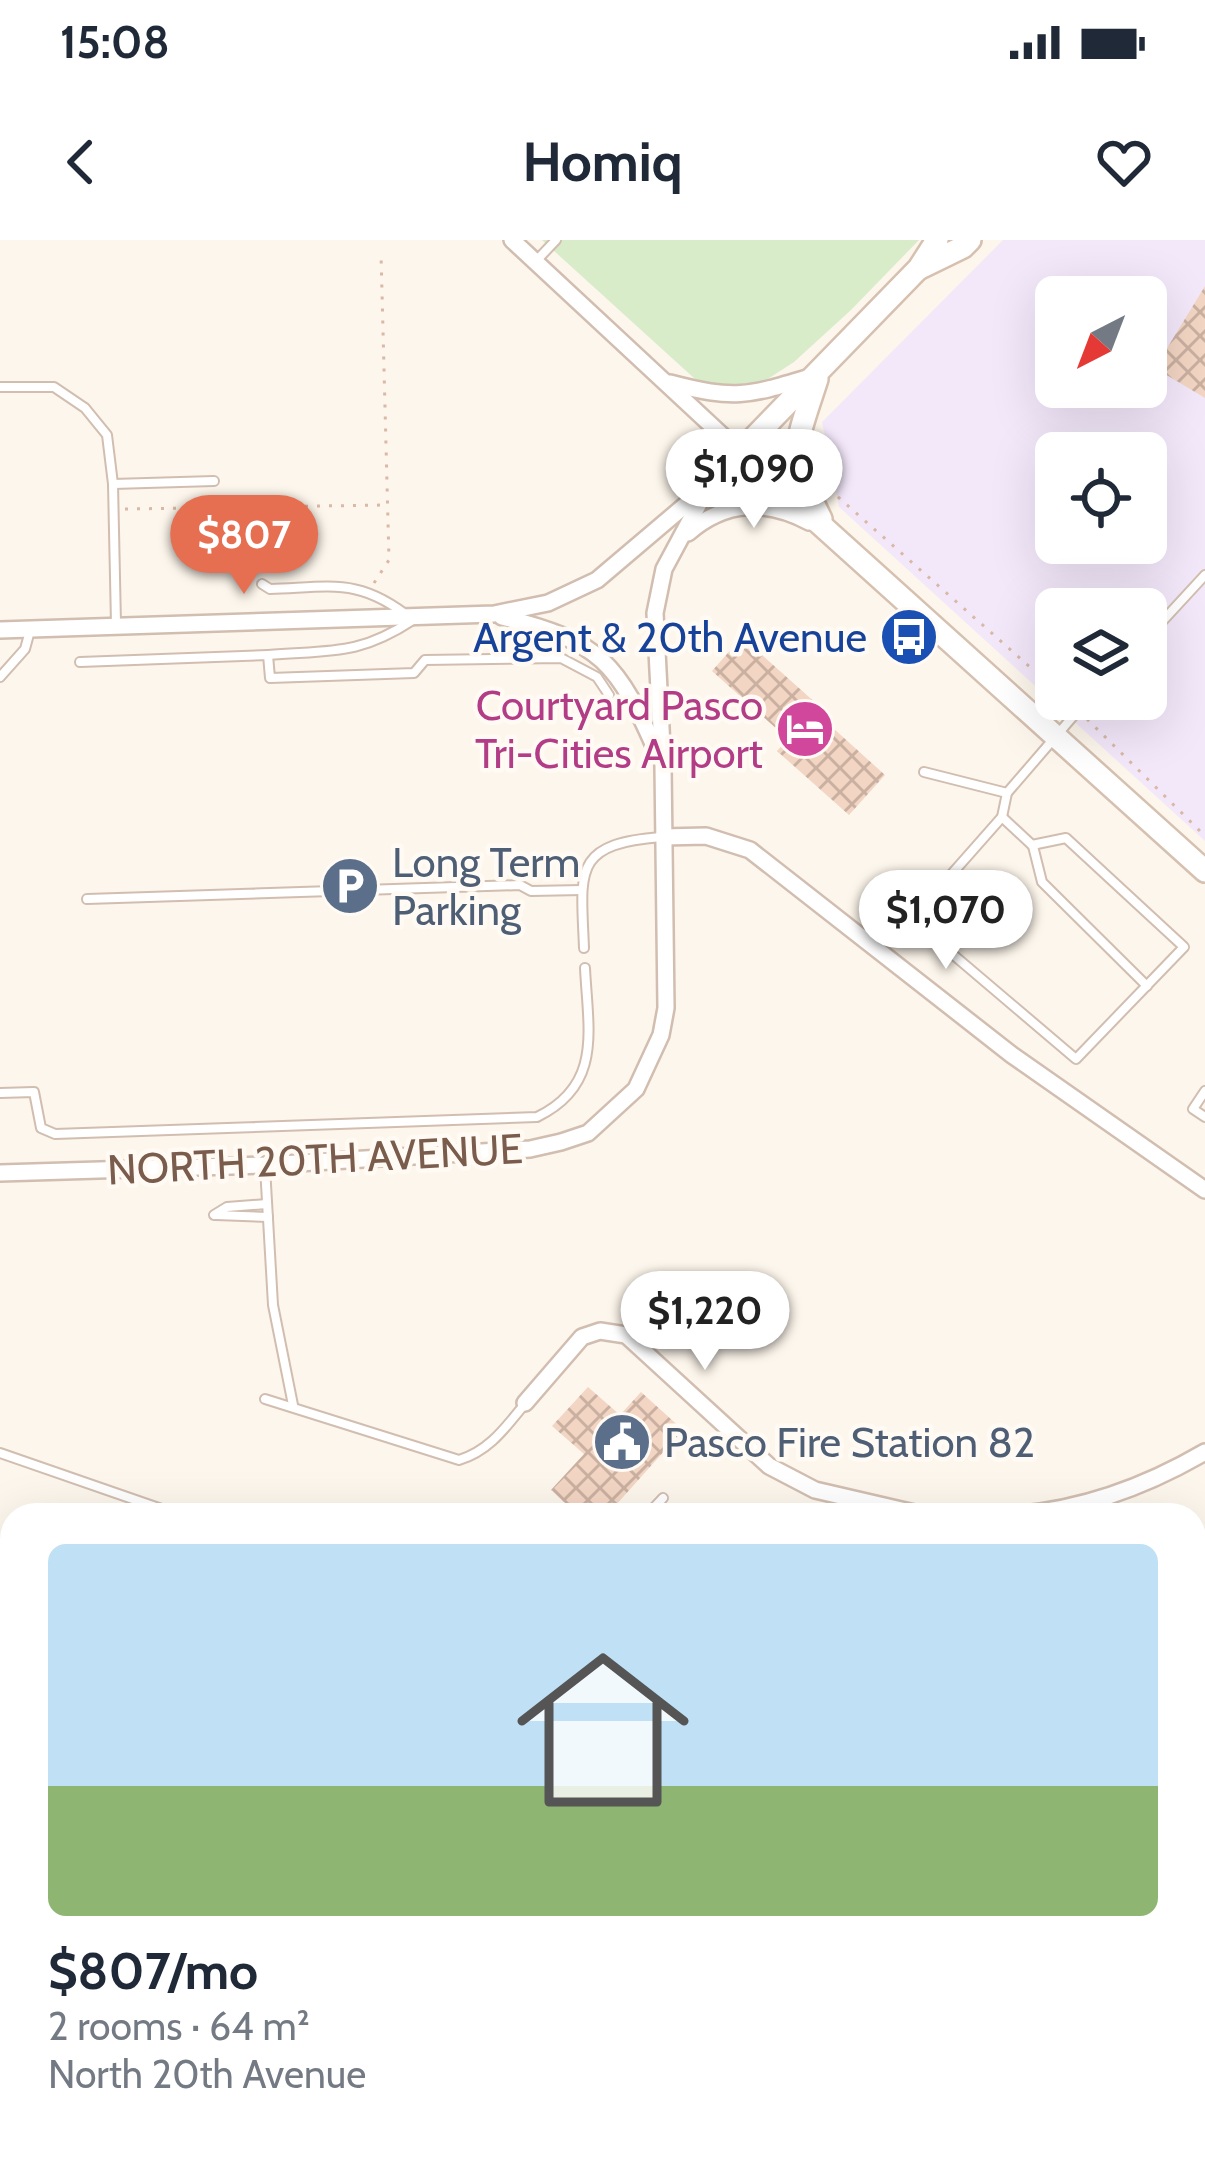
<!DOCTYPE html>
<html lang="en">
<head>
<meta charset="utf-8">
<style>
	:root { --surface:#fff; --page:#f2f2f3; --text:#1f2937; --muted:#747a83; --accent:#e76f51 }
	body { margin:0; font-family:Cabin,sans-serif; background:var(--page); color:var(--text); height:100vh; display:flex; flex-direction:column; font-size:45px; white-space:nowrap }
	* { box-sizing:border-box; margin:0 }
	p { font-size:39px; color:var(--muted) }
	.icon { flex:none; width:66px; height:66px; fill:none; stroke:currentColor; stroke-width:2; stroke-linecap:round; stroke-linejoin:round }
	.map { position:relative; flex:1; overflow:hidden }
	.side { position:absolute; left:0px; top:1263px; width:1206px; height:663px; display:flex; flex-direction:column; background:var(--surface); border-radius:36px 36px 0 0; box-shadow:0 12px 48px #0002 }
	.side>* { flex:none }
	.needle { width:78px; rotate:222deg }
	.controls { position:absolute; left:1035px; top:36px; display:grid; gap:24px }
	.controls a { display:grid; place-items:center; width:132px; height:132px; border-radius:18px; background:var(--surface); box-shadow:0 12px 48px #0002; font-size:60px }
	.price { position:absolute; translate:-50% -102px; padding:0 27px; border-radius:42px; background:#fff; color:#222; font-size:39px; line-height:78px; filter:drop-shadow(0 3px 6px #0008) }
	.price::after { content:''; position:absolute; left:50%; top:72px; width:36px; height:27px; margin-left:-18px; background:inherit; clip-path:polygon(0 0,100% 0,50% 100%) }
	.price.active { background:var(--accent); color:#fff }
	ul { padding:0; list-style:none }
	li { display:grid; align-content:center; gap:24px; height:636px; padding:0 48px }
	li span { display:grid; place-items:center; height:372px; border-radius:18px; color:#555 }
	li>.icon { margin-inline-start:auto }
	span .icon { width:216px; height:216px; fill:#fffc; stroke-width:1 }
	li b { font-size:51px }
	.status { display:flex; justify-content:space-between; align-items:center; height:84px; padding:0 60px; background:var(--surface); direction:ltr }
	.status svg { height:33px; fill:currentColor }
	header { display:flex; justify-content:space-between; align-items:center; height:156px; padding:0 48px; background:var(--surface); font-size:54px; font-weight:700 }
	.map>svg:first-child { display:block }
	.education { fill:#f3e8fa; fill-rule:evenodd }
	.grass { fill:#d8ecc9 }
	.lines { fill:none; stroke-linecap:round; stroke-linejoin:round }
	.taxiway { stroke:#dbcfda; stroke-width:45 }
	.runway { stroke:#dbcfda; stroke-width:111 }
	.building { fill:url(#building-cross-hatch) }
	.lane-casing { stroke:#d1beb0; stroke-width:12 }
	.street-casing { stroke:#d1beb0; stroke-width:20 }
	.secondary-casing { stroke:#d6c0b0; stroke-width:26 }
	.path { stroke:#d9b8a5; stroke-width:3; stroke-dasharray:3 9; stroke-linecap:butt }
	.lane { stroke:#fff; stroke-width:8 }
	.street { stroke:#fff; stroke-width:15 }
	.secondary { stroke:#fff; stroke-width:21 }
	.labels { text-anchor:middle; stroke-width:9; stroke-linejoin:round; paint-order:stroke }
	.transit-label { font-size:42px; fill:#164399; stroke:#fffaf3; text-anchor:end }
	.hotel-label { font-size:42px; fill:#b23c85; stroke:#fffaf3; text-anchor:end }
	.service-label { font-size:42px; fill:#4e5e75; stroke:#fffaf3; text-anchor:start }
	.street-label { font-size:42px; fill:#7a5c4d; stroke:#fffaf3 }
</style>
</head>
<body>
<div class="status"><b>15:08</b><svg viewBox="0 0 49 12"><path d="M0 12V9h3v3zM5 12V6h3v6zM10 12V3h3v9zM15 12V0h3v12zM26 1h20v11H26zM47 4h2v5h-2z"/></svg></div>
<header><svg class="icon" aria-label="back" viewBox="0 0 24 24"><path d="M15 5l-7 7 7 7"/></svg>Homiq<svg class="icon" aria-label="heart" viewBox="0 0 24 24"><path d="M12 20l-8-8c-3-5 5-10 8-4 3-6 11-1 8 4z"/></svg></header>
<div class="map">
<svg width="1205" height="1925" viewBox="0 0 1205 1925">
	<defs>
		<pattern id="building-cross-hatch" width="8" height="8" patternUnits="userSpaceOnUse" patternTransform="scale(3)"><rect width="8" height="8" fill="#f3d5c3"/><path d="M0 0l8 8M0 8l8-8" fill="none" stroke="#cab0a1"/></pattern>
	</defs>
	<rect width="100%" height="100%" fill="#fdf6ec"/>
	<path class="education" d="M 1003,0 L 1205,0 L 1205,601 L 839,267 L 822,182 ZM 1056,57 L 1146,57 L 1146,147 L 1056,147 ZM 1056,213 L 1146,213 L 1146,303 L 1056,303 ZM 1056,369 L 1146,369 L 1146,459 L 1056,459 Z"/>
	<polygon class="grass" points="542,0 919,0 851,70 794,122 760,144 729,149 695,139"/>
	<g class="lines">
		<g class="taxiway">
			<polyline points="0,1566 12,1565"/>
			<polyline points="1194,1684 1205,1688"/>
			<polyline points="612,1914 613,1925"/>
		</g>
		<polyline class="runway" points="0,1866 12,1865"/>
	</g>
	<g class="building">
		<polygon points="1205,46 1205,158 1155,128"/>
		<polygon points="742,397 828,474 823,479 885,535 849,575 777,511 788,499 712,431"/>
		<polygon points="588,1147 620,1175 641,1152 683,1190 607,1275 578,1275 551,1250 584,1214 552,1186"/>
	</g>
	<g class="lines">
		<defs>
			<g id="lane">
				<polyline points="536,21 556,0"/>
				<polyline points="0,147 54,147 85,168 107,195 113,244 116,384"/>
				<polyline points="113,244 214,241"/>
				<path d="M 262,344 L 270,349 C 333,347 360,337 413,380 C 358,416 331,410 268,415"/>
				<polyline points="1146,399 1205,335"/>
				<polyline points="80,422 268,415 270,438 414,433 425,420 561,418 597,437 609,455"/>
				<polyline points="0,437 25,409 31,387"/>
				<polyline points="924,532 1007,553"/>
				<polyline points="1002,577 1007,553 1088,459"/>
				<polyline points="1033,606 1042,642 1147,746"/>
				<polyline points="87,659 520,645 531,651 582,650"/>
				<polyline points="897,667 1076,819 1184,707 1066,598 1032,605 1002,577 912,679"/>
				<polyline points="866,701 897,667 880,651"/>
				<path d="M 584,708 C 581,631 572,604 661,597"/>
				<polyline points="1205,851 1193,869 1205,877"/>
				<path d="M 0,853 L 34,852 L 41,888 L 55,894 L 537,877 C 603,845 588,790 585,728"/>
				<polyline points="265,927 273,1065 293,1165"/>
				<polyline points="214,975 227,967 267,964"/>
				<polyline points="216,975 268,977"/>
				<path d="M 265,1159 L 459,1220 C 489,1211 505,1188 524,1165"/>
				<polyline points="0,1213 179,1275"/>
				<polyline points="647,1275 663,1258"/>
			</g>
			<g id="street">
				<path d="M 670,143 C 735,160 747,156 810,137"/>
				<path d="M 688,293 C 725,261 765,259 809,282"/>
				<path d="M 502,377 C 601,401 618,423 658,515"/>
				<polyline points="0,390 494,374 548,363 597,340 709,245 740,212 512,0"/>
				<polyline points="663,597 706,596 750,610 1012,815 1205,950"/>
				<polyline points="0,933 264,925 530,909 561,902 588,893 636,849 661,795 666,768 663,526 655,373 664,329 709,245"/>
				<polyline points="525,1163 582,1097 600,1091 626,1095 769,1226 815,1250 923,1275"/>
				<path d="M 1013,1275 C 1083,1270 1145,1247 1205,1212"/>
			</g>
			<g id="secondary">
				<polyline points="937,0 919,28 740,212 1205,631"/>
				<polyline points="920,28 963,7 970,0"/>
				<path d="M 817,139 C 795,208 787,211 821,279"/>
			</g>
		</defs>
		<use href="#lane" class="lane-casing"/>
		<use href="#street" class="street-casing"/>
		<use href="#secondary" class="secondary-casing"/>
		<g class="path">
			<polyline points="829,249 1056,450"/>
			<polyline points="125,269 386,265"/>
			<polyline points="374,343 389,320 381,14"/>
			<polyline points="1087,479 1205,596"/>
		</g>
		<use href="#lane" class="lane"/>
		<use href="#street" class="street"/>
		<use href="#secondary" class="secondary"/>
	</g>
	<defs>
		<symbol id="bus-disc" viewBox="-11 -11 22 22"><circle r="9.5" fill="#1a4fb4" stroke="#fffaf3"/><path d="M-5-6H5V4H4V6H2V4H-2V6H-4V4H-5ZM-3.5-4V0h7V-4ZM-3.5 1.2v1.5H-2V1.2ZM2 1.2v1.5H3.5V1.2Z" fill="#fff"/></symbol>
		<symbol id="hotel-disc" viewBox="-11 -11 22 22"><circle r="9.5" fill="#d1479c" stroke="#fffaf3"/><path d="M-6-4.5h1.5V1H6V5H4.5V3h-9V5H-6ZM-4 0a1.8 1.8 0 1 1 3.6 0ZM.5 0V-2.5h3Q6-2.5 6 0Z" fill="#fff"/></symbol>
		<symbol id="parking-disc" viewBox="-11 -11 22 22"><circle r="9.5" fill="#5c6f8a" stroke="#fffaf3"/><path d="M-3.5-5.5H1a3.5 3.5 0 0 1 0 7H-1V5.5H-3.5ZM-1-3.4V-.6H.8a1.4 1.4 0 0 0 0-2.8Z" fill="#fff"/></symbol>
		<symbol id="civic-disc" viewBox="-11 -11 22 22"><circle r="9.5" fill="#5c6f8a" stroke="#fffaf3"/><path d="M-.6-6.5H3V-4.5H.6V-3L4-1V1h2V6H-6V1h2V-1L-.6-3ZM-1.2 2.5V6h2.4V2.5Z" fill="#fff"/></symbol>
	</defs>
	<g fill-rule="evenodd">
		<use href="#bus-disc" x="876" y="364" width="66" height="66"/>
		<use href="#hotel-disc" x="772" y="456" width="66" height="66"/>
		<use href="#parking-disc" x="317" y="613" width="66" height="66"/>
		<use href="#civic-disc" x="589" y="1169" width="66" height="66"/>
	</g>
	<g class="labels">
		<g class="transit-label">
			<text x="867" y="412">Argent &amp; 20th Avenue</text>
		</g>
		<g class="hotel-label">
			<text x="763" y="480">Courtyard Pasco<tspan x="763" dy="48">Tri-Cities Airport</tspan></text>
		</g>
		<g class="service-label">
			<text x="392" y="637">Long Term<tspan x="392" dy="48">Parking</tspan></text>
			<text x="664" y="1217">Pasco Fire Station 82</text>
		</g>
		<g class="street-label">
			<text transform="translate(315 919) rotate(-3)" y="15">NORTH 20TH AVENUE</text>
		</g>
	</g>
</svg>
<div class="controls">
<a><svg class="needle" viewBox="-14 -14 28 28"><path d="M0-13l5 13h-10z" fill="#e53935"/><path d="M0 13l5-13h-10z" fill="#747a83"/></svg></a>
<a><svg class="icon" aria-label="locate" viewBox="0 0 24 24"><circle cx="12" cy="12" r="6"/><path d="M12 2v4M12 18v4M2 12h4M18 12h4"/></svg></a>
<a><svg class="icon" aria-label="layers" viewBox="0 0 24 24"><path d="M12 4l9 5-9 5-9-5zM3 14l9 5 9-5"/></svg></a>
</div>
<b class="price" style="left:754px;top:291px">$1,090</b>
<b class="price active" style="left:244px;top:357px">$807</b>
<b class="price" style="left:946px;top:732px">$1,070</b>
<b class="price" style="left:705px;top:1133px">$1,220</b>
<section class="side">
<ul>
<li><span style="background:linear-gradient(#bfe0f5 65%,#8fb573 0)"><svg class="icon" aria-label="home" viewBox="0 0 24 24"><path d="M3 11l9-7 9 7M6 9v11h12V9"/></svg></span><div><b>$807/mo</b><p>2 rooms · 64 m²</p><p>North 20th Avenue</p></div></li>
</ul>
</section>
</div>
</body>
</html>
